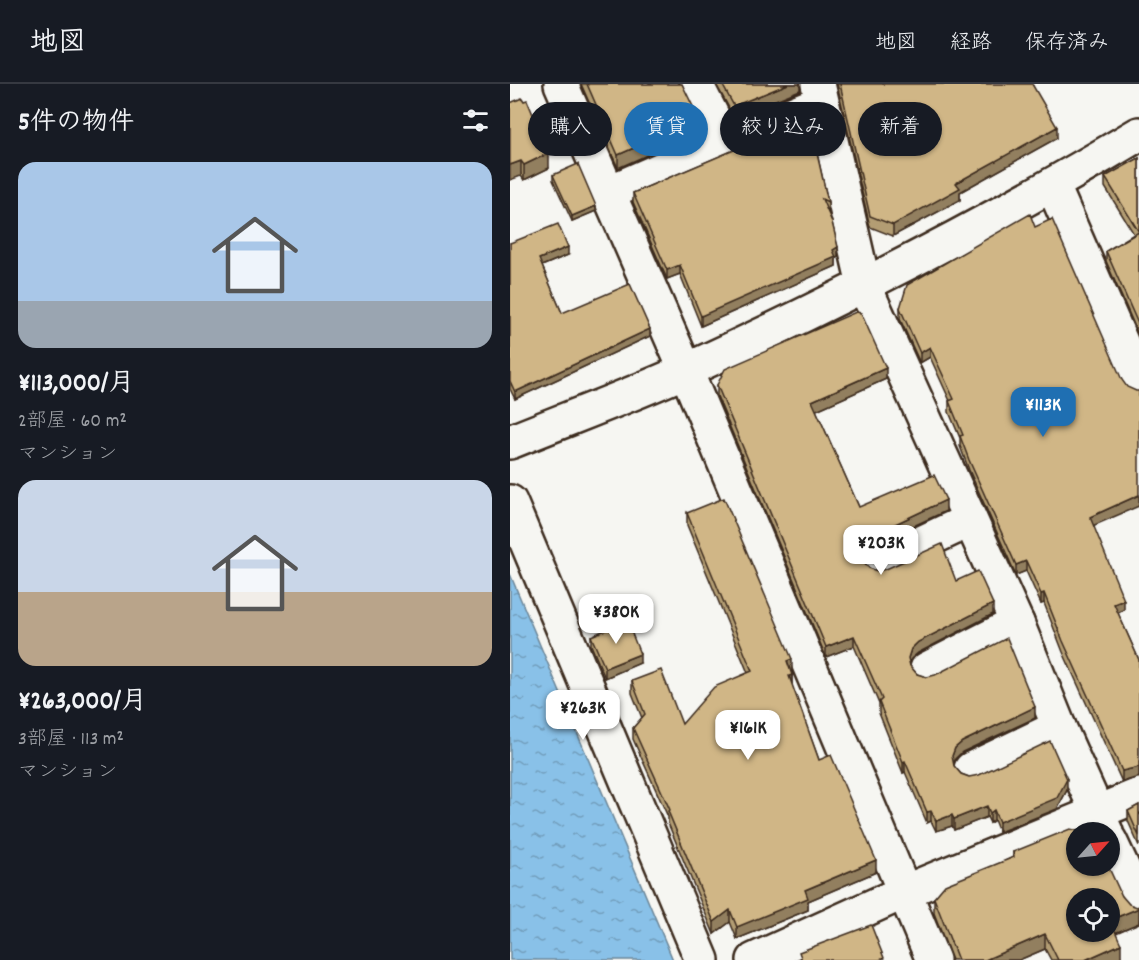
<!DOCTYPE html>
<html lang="ja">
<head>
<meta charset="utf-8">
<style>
	:root { --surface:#171b24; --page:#20242c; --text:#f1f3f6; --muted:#9ea1a6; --line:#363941; --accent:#1f6fb2 }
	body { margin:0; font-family:Dekko,"Klee One",sans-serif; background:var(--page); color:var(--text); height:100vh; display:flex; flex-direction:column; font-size:22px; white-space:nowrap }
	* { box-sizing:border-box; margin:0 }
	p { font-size:20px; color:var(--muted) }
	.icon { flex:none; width:33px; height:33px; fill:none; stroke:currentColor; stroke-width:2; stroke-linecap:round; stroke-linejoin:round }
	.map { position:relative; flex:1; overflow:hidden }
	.details { display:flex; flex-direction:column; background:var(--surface); width:510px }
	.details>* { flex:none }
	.guide { position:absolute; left:18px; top:18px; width:520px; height:54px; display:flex; gap:12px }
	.needle { width:39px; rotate:63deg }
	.tools { position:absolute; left:556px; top:738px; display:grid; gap:12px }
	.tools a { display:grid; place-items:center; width:54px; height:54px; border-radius:50%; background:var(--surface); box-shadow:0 2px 4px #0004; font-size:30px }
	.price { position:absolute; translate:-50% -51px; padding:0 14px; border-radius:12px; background:#fff; color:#222; font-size:20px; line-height:39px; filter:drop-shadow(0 2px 3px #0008) }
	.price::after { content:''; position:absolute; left:50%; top:36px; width:18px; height:14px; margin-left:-9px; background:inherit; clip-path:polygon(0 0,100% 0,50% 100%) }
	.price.active { background:var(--accent); color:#fff }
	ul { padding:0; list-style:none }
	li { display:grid; align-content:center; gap:12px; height:318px; padding:0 18px }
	li span { display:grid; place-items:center; height:186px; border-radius:18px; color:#555 }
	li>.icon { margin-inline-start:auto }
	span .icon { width:108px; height:108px; fill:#fffc; stroke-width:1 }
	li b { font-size:26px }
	h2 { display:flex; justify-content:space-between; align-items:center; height:72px; padding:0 18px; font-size:26px }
	.chip { padding:0 21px; border-radius:27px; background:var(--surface); box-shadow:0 2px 4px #0004; font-size:21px; line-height:54px }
	.chip.active { background:var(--accent); color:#fff }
	header { display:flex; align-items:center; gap:36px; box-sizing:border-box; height:84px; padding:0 30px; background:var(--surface); border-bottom:2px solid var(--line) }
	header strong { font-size:28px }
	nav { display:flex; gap:33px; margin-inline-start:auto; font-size:21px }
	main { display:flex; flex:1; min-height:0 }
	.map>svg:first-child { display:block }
	.water { fill:url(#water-ripples); stroke:#6a8597; stroke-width:1.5 }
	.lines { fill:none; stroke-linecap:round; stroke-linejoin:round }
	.minor-casing { stroke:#3b2a1e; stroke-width:38 }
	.minor { stroke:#f6f6f2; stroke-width:33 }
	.wall { fill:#b39d73; stroke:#3b2a1e; stroke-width:1.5 }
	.shaded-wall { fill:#927f5e; stroke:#3b2a1e; stroke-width:1.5 }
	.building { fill:#d0b686; stroke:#3b2a1e; stroke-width:1.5; fill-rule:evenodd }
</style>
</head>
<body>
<header>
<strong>地図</strong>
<nav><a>地図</a><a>経路</a><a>保存済み</a></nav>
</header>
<main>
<section class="details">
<h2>5件の物件<svg class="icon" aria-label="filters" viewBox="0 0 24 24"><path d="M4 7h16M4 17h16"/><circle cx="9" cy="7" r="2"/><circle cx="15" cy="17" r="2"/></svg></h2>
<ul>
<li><span style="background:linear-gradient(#a9c7e8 75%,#9aa5b1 0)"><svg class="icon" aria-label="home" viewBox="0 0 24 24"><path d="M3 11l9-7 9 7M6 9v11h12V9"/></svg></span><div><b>¥113,000/月</b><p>2部屋 · 60 m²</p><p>マンション</p></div></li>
<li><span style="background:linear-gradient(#c9d6e8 60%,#b9a48a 0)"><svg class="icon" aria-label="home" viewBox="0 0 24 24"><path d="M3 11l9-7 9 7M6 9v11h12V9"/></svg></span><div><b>¥263,000/月</b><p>3部屋 · 113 m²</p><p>マンション</p></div></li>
</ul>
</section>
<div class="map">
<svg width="629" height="876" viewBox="0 0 629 876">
	<defs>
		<pattern id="water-ripples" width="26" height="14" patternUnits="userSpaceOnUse" patternTransform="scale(1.5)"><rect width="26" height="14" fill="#89c1e8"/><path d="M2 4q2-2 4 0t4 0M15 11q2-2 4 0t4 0" fill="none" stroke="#719dbb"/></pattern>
	</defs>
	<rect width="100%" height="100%" fill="#f6f6f2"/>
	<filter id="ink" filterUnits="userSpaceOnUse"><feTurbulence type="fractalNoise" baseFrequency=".0167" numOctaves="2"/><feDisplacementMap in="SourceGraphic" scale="12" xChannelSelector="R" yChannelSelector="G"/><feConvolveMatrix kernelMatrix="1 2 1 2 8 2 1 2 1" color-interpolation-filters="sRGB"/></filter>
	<g filter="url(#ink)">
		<polygon class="water" points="0,490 163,876 0,876"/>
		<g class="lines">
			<defs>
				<g id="minor">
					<polyline points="51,0 176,287 423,876"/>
					<polyline points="186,0 215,57"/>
					<polyline points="308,0 354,201 507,539 549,643 596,748"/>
					<polyline points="543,102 629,299"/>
					<polyline points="97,109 215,57 311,18"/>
					<path d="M 0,358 C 59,334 120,312 177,286 C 332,215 484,137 629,50"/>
					<polyline points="0,418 192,876"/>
					<polyline points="369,479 460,436"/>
					<polyline points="417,585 507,539"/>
					<polyline points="461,685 549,643"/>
					<polyline points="600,757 629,819"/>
					<polyline points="244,876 394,808 629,711"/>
				</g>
			</defs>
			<use href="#minor" class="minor-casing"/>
			<use href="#minor" class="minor"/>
		</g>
		<g class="wall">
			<polygon points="71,0 172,0 189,48 108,84"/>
			<polygon points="206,0 290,0 290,6 224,33"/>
			<polygon points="327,0 522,0 547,54 450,108 450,116 383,152 360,143"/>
			<polygon points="0,19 39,84 14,96 11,92"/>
			<polygon points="299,34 318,118 318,127 317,126 328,173 326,174 326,182 191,242 170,190 157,195 123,118 123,109"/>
			<polygon points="629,74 629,252 596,177 596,167 624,150 595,103 595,93"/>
			<polygon points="43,91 86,127 62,137 43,96"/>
			<polygon points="0,159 58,171 32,182 52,229 140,252 5,315 0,305"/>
			<polygon points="390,224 583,442 614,526 608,529 629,576 629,693 612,698 553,568 534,519 531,520 516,487 506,491 459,386 450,362 450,354 439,328 439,317 440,317 420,273 410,279 390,235"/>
			<polygon points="376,295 306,326 349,423 436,427 360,462 353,469 352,476 359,484 367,487 446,497 483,530 408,569 401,575 400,580 400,582 407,590 525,634 452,668 445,675 444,680 444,682 451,690 459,693 557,706 547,725 489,748 484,736 480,739 477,733 444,746 442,742 426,747 421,737 417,739 395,688 393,689 369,629 369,620 344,562 316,573 207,312 207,301"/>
			<polygon points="177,429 282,587 282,602 309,676 366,788 298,817 298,826 227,855 220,838 204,850 158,739 158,733 123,655 123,644 132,634 122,609 122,597 172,640 238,589 177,441"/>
			<polygon points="81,552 130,579 95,594 81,561"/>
			<polygon points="629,721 629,762 618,737 618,727"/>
			<polygon points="503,768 612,812 629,839 606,849 611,875 609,876 541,876 535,865 509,876 442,876 424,829 424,814 503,773"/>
		</g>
		<g class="shaded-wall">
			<polygon points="278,0 290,0 290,6 224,33 224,22"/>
			<polygon points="189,35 189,48 108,84 108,71"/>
			<polygon points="547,43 547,54 450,108 450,116 383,152 383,141 446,99"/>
			<polygon points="39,69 39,84 14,96 14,81"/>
			<polygon points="11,77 11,92 0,96 0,81"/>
			<polygon points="86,122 86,127 62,137 62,132"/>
			<polygon points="58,163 58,171 29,183 29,175"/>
			<polygon points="328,163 328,173 326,174 326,182 191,242 191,232"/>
			<polygon points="170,181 170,190 157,195 157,186"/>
			<polygon points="140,245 140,252 5,315 5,308"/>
			<polygon points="420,263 420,273 410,279 410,269"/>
			<polygon points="376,284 376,295 302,328 302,317"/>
			<polygon points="629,411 629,422 580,443 580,433"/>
			<polygon points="436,416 436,427 360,462 353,469 350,477 350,466 353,458 360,452"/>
			<polygon points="516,477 516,487 506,491 506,481"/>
			<polygon points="534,509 534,519 531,520 531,510"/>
			<polygon points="614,516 614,526 604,530 604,520"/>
			<polygon points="483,520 483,530 408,569 401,575 398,585 398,574 401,565 408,558"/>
			<polygon points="344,552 344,562 316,573 316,563"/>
			<polygon points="130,570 130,579 95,594 95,584"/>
			<polygon points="282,575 282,587 277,589 277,577"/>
			<polygon points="282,591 282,603 279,592"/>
			<polygon points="525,623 525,634 452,668 445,675 442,683 442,672 445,664 452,658"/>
			<polygon points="395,677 395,688 393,689 393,678"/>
			<polygon points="629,683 629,693 612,698 612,687"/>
			<polygon points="557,695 557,706 547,725 489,748 489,738"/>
			<polygon points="477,722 477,733 444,746 444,735"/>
			<polygon points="484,726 484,736 480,739 480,729"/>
			<polygon points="421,727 421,737 417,739 417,728"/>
			<polygon points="442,731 442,742 426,747 426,737"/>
			<polygon points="366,776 366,788 298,817 298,826 227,855 227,843 295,806"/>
			<polygon points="629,824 629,839 600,851 600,836"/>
			<polygon points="220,826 220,838 204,850 204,838"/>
			<polygon points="535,850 535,865 509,876 475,876"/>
			<polygon points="611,860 611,875 609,876 575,876"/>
		</g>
		<g class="building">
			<polygon points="77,0 172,0 189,35 108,71"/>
			<polygon points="212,0 278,0 224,22"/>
			<polygon points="330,0 522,0 547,43 446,99 450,104 383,141 360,132"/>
			<polygon points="12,14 14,17 17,16 39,69 14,81 11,77 0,81 0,19"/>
			<polygon points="299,34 318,118 312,115 322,138 328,163 323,166 326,173 191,232 170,181 157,186 123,109"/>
			<polygon points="629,74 629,242 596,167 629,148 595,93"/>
			<polygon points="68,80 86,122 62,132 43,91"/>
			<polygon points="520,130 525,143 542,135 612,296 617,303 626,307 629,307 629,411 580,433 614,516 604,520 629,576 629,683 612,687 553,557 534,509 531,510 516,477 506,481 459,376 450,352 453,351 439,317 444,315 420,263 410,269 390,224 397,201"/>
			<polygon points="48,140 58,163 29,175 52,229 120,200 140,245 5,308 0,297 0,159"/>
			<polygon points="346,228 351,229 376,284 302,317 349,423 424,391 436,416 360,452 353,458 350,466 352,476 359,484 367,487 376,485 432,460 446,497 468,487 483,520 408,558 401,565 398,574 400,582 407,590 417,593 425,591 497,554 525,623 452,658 445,664 442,672 444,682 451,690 459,693 469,691 540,657 557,695 547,714 489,738 484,726 480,729 477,722 444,735 442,731 426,737 421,727 417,728 395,677 393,678 369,618 372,615 344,552 316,563 207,301 215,285"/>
			<polygon points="214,414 282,575 277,577 282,591 279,592 309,676 321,671 366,776 295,806 298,814 227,843 220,826 204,838 158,727 160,726 123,644 135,630 122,597 151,586 172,640 204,603 242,587 177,429"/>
			<polygon points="117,537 130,570 95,584 81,552"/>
			<polygon points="629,721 629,752 618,727"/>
			<path d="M 560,745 L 574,748 L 567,748 L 567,782 L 598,782 L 612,812 L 619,820 L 627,823 L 629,822 L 629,824 L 600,836 L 611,860 L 575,876 L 548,876 L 535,850 L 475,876 L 448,876 L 424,814 L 435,801 L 504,773 L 503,768 ZM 567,814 L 600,814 L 600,848 L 567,848 Z"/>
			<polygon points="361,841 374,874 370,876 292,876 289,868"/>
		</g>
	</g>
</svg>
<div class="tools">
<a><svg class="needle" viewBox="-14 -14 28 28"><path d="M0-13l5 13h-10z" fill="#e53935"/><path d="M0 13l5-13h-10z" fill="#9ea1a6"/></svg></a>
<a><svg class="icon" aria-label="locate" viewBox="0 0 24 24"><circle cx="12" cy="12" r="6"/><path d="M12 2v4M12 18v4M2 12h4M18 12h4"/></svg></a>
</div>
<b class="price active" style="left:533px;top:354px">¥113K</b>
<b class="price" style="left:371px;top:492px">¥203K</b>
<b class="price" style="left:106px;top:561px">¥380K</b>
<b class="price" style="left:73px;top:657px">¥263K</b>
<b class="price" style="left:238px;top:677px">¥161K</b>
<div class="guide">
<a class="chip">購入</a>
<a class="chip active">賃貸</a>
<a class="chip">絞り込み</a>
<a class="chip">新着</a>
</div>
</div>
</main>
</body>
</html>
